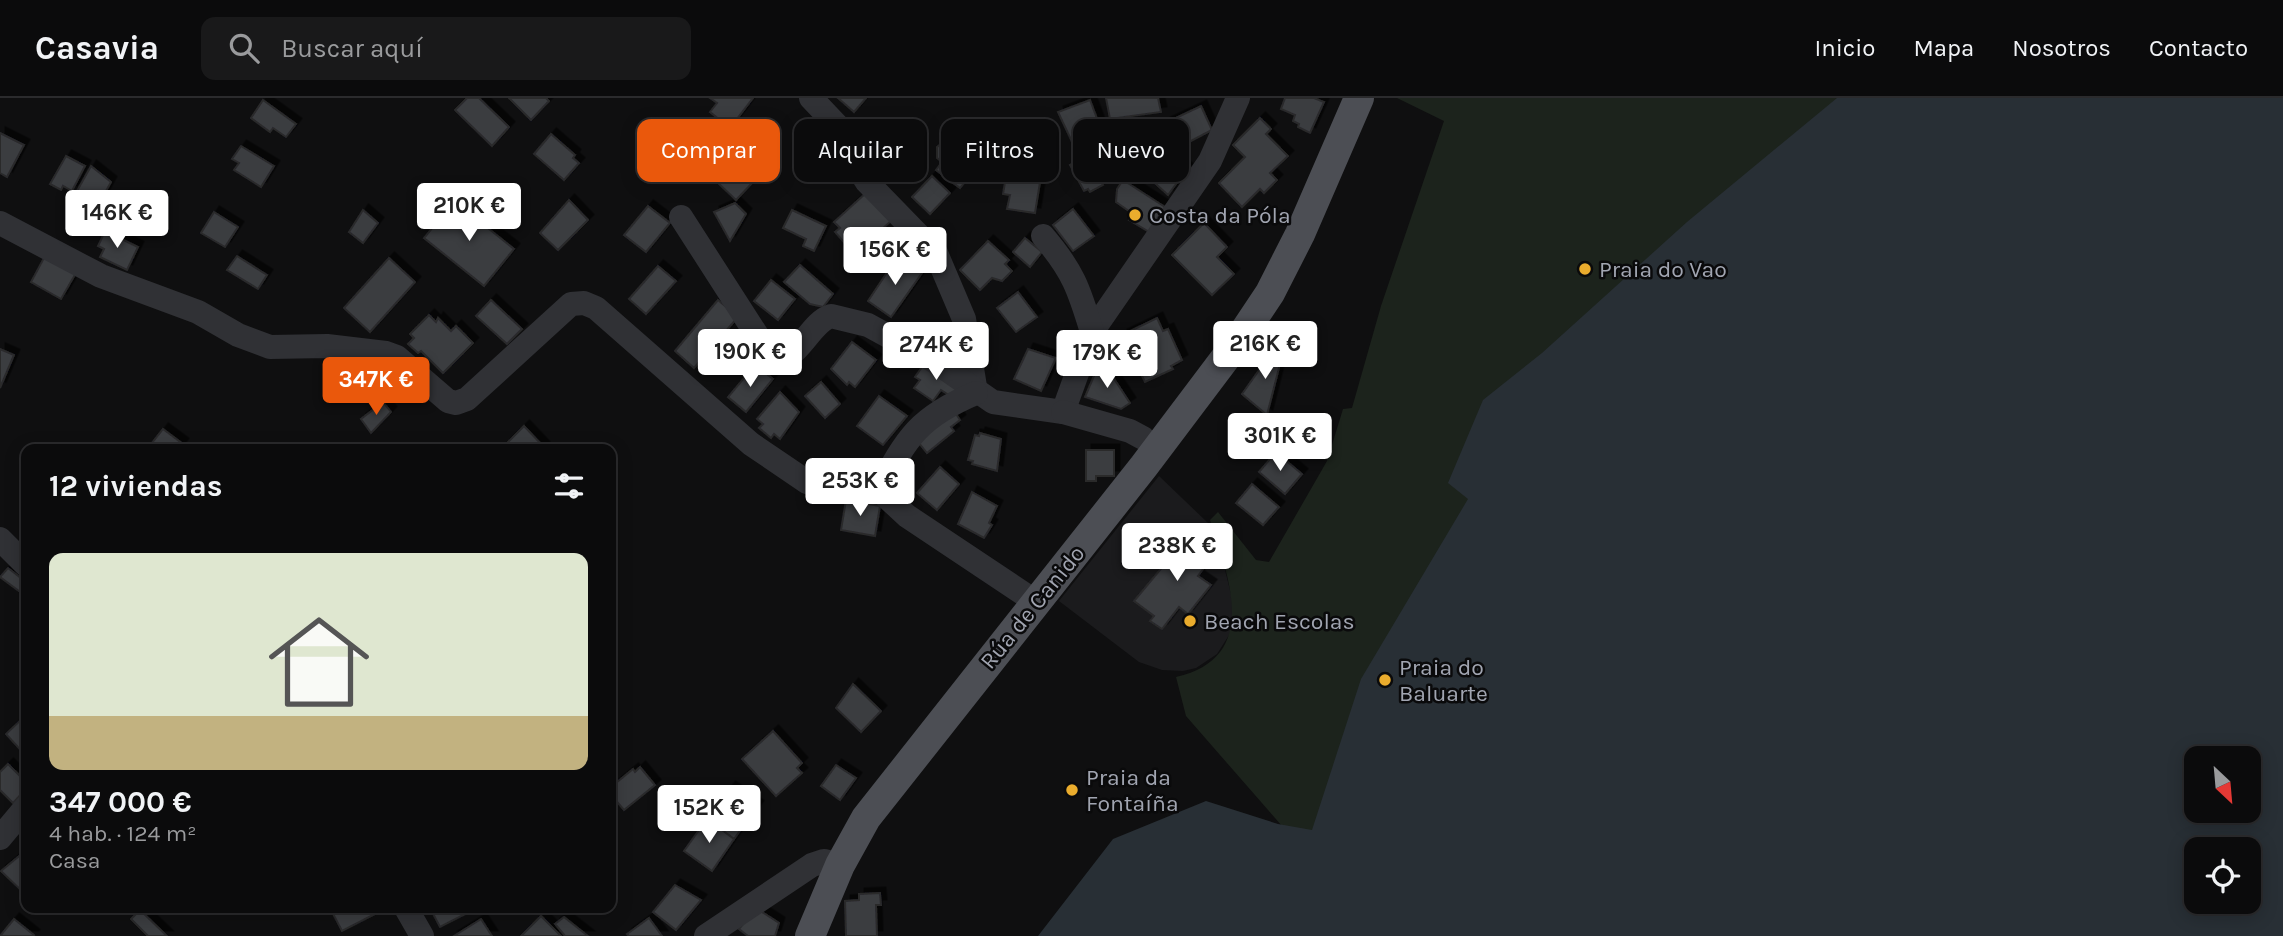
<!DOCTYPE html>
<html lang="es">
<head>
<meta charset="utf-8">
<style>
	:root { --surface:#0b0b0c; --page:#19191a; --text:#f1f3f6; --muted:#9a9b9d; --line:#2b2b2d; --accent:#ea580c }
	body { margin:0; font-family:Karla,sans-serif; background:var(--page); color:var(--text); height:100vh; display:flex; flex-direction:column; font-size:26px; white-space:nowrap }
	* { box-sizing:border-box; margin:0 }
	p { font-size:23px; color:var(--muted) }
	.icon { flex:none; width:38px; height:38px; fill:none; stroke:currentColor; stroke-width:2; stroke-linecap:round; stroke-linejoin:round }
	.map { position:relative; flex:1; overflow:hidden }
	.drawer { position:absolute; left:21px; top:346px; width:595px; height:469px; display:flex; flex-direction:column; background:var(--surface); border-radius:14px; box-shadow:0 4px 18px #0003,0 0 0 2px var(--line) }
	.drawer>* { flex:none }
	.top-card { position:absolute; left:637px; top:21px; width:665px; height:63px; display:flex; gap:14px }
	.needle { width:46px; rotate:154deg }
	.controls { position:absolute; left:2184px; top:648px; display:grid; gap:14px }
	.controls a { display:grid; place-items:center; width:77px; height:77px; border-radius:14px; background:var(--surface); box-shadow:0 4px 18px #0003,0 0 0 2px var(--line); font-size:35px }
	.price { position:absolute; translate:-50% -60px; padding:0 16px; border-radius:7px; background:#fff; color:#222; font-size:23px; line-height:46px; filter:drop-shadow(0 2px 4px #0008) }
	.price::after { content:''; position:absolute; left:50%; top:42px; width:21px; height:16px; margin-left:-10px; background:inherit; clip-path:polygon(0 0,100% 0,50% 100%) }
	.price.selected { background:var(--accent); color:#fff }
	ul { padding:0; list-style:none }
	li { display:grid; align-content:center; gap:14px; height:371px; padding:0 28px }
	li+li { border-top:2px solid var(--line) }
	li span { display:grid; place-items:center; height:217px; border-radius:14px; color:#555 }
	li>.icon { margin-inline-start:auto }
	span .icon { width:126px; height:126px; fill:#fffc; stroke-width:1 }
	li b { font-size:30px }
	h2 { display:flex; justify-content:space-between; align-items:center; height:84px; padding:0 28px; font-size:30px }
	.chip { padding:0 24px; border-radius:14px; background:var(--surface); box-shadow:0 4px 18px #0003,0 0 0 2px var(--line); font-size:24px; line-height:63px }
	.chip.selected { background:var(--accent); color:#fff }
	header { display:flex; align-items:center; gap:42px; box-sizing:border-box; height:98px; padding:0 35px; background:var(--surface); border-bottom:2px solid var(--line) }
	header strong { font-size:33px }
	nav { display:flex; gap:38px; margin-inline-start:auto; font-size:24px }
	.search { width:490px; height:63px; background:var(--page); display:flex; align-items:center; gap:18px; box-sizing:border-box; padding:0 24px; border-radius:14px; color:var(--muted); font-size:26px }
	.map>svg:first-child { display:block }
	.built { fill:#1b1b1d }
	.green { fill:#1c231c }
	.water { fill:#282f35; fill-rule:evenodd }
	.building { fill:#3b3c40; stroke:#29292c; stroke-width:2; filter:url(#shadow) }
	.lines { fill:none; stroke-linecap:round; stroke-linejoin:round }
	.minor { stroke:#303135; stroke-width:24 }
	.major { stroke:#4c4e54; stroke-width:30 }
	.poi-dot { fill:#eaac2d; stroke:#0a0a0b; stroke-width:2.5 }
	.labels { text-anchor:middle; stroke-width:5; stroke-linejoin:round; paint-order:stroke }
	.poi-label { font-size:23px; fill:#a1a5b1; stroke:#0a0a0b; text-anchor:start }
	.street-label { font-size:23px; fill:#a1a5b1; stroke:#0a0a0b }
</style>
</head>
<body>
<header>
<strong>Casavia</strong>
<div class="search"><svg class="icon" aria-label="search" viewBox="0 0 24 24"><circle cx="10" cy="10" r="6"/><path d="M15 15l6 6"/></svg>Buscar aquí</div>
<nav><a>Inicio</a><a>Mapa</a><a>Nosotros</a><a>Contacto</a></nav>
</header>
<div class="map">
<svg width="2283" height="838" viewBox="0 0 2283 838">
	<defs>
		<filter id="shadow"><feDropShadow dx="5.5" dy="-5.5" stdDeviation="0" flood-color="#0009"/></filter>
	</defs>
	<rect width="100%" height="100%" fill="#0f0f10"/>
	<polygon class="built" points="1159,378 1208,425 1221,456 1235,512 1231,534 1217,556 1196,570 1183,573 1162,572 1139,564 1059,503"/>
	<path class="green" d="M 1397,0 L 2024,0 L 1370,829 L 1186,618 L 1176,579 C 1261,559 1229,480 1210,422 L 1218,414 L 1256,462 L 1269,464 L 1327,363 L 1343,311 L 1352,310 L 1381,208 L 1444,23 Z"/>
	<path class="water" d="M 1837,0 L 2283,0 L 2283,838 L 1038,838 L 1113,741 L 1206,703 L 1278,726 L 1312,732 L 1361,581 L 1468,401 L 1448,385 L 1483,302 L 1542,255 L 1687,124 ZM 2196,660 L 2249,660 L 2249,712 L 2196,712 ZM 2196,751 L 2249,751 L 2249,803 L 2196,803 Z"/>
	<g class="building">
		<polygon points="467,0 479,0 509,29 492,48 455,12"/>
		<polygon points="509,0 546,0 549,3 531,22"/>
		<polygon points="710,0 753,0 730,30 710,14 717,5"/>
		<polygon points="838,0 866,0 854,14"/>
		<polygon points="1106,0 1158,0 1161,14 1110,21"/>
		<polygon points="1285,0 1314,0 1324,4 1310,35 1298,29 1299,26 1293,23 1295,17 1281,11"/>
		<polygon points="263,2 296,26 286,39 273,30 270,34 251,20"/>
		<polygon points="1090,2 1102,34 1073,46 1058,14"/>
		<polygon points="1201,8 1212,32 1189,44 1187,38 1173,46 1165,25"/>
		<polygon points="1260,20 1271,31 1266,36 1288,58 1270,75 1277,82 1264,95 1260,91 1242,109 1219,85 1245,59 1233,47"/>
		<polygon points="0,35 24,47 7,79 0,75"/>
		<polygon points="551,36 575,57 573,60 579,65 564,82 534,56"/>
		<polygon points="943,44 959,57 968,47 984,60 960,90 936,72 942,64 937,60 937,49"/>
		<polygon points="241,48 274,68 261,89 234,72 239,65 232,61"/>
		<polygon points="1100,51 1114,77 1101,84 1103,87 1090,94 1088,91 1084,93 1070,67"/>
		<polygon points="1170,57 1187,71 1168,97 1146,77 1153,67 1158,71"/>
		<polygon points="66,58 85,68 72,93 63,88 61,92 50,86"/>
		<polygon points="738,64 756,81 736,102 718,85"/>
		<polygon points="91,68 111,84 91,120 85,117 89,109 73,100"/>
		<polygon points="1007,72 1041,78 1035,115 1007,111 1010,97 1003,96"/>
		<polygon points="932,78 950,95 930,116 912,99"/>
		<polygon points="1123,82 1165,109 1151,135 1129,122 1133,116 1116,104 1117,91"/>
		<polygon points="866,95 891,123 871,141 866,135 849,150 835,134 840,130 834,124"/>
		<polygon points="569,102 588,122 558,152 540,135"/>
		<polygon points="454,103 514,151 484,188 424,140"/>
		<polygon points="735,105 746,116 730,143 714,114"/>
		<polygon points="648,108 670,125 646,154 624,137"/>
		<polygon points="1073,111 1094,138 1073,153 1053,127"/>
		<polygon points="363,112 378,125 363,145 349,134"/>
		<polygon points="792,112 826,128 814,153 803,148 806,141 783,130"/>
		<polygon points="214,114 238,129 225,149 201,135"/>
		<polygon points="1204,125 1227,149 1217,159 1234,176 1212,197 1172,157"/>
		<polygon points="105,133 138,149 127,172 100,159 104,151 98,148"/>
		<polygon points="1025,140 1042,154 1030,169 1013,154"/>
		<polygon points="988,143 1009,162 1005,166 1012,173 1002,183 992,180 980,192 960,172"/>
		<polygon points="45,158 76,175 61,201 31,184"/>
		<polygon points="237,158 267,177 258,191 227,172"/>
		<polygon points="389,160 415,184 370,234 344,210"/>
		<polygon points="896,161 905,168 908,165 922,175 891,219 868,203"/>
		<polygon points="800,167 833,196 823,209 810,206 784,184"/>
		<polygon points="658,168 676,183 646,216 629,201"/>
		<polygon points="771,182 795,201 778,222 754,203"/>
		<polygon points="1018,194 1037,219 1016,234 997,210"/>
		<polygon points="491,202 522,231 507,246 476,218"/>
		<polygon points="718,202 738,219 694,270 675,253"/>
		<polygon points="429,217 436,224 438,220 451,233 456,228 473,245 443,275 421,253 418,255 408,246 414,240 410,236"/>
		<polygon points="1157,220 1163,233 1168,231 1182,262 1171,268 1173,271 1145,284 1122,237"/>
		<polygon points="963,235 966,261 944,264 941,238"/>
		<polygon points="852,244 876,262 855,289 849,284 847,287 831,271"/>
		<polygon points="1277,247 1284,250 1267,317 1242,296"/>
		<polygon points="0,251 14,257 0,290"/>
		<polygon points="1028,251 1056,260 1041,293 1014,281"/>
		<polygon points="927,262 966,290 952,299 941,292 933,303 914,290 920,282 915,279"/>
		<polygon points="1105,267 1130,305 1121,311 1085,299 1096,273"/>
		<polygon points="758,269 773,281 746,314 728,299 749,274 752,276"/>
		<polygon points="821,284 840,306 825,320 805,298"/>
		<polygon points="780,294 799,314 780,341 774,336 771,340 759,330 763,326 757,321"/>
		<polygon points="879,298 907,318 883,347 857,328"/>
		<polygon points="383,304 391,314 371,335 361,321"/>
		<polygon points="951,308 960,322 951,329 954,333 927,355 915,340"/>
		<polygon points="524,328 544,349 542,352 511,352 506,346"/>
		<polygon points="163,331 183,346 178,352 148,350"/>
		<polygon points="980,335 1001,341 997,373 972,366 973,363 968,362 975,337 979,338"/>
		<polygon points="1086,352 1114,352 1114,378 1096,378 1096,383 1086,383"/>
		<polygon points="1276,354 1302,376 1285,396 1259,374"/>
		<polygon points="940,369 959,386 937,412 917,395"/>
		<polygon points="1252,386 1279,409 1263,427 1236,405"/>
		<polygon points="972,394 997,408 989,425 992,427 984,440 958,426"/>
		<polygon points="846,402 880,408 875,438 841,432"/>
		<polygon points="1189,437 1214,456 1198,478 1211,487 1188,516 1179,509 1162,531 1150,523 1154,518 1134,503"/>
		<polygon points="8,470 26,484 23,496 0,479"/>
		<polygon points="853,586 881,613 861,634 836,610"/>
		<polygon points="26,617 26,658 6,636"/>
		<polygon points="773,633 802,665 797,670 802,675 776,698 742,661"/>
		<polygon points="8,666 26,684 26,691 13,705 0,692 0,674"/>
		<polygon points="836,667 856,680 840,702 821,688"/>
		<polygon points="640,669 655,687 624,712 611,697 611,689 633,671 635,674"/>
		<polygon points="730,689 758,708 734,741 707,721"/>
		<polygon points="707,721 734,741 712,773 684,753"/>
		<polygon points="24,754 26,755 26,797 1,773"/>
		<polygon points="675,787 701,802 676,832 653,814"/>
		<polygon points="880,795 881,807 876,807 877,838 846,838 845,803 859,802 859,796"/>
		<polygon points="330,810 374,810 377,815 342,833"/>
		<polygon points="430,810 477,810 440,829"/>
		<polygon points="756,810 779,825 775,838 748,838 739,831"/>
		<polygon points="140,812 167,838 148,838 131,821"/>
		<polygon points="541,818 561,838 521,838"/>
		<polygon points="564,819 588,838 565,838 555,826"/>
		<polygon points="649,820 662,838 629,838 627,836"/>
		<polygon points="14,821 34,837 33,838 0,838"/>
		<polygon points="481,821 492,838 454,838"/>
	</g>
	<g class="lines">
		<g class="minor">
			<polyline points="811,0 849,40 858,70 867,84 936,155 964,221 976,295"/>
			<path d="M 681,119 L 771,259 C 797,269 808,225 831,218 L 868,227 L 934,263 L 993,304 L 1063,314 L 1092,234 L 1210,63 L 1238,0"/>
			<polyline points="0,125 101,178 198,214 238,237 270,249 327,248 386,255 397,259 448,303 456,305 467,301 571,206 584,205 596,210 751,346 807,384 823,390 851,394 879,392 907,418 1036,504"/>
			<path d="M 1043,138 C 1073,173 1079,191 1092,234"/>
			<polyline points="1063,314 1130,333 1143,340"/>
			<path d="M 879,392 C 907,339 919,319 976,295"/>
			<polyline points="0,441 26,467"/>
			<polyline points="0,740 26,709"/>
			<polyline points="406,810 422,838"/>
			<polyline points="706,838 812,767 824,763 840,767"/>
		</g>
		<polyline class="major" points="810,838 840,767 866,720 1144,368 1236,246 1270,195 1300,136 1359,0"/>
	</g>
	<g class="poi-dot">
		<circle cx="1135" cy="117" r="7"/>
		<circle cx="1585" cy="171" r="7"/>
		<circle cx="1190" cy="523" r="7"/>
		<circle cx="1385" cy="582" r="7"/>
		<circle cx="1072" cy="692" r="7"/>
	</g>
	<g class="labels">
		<g class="poi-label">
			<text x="1149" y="125">Costa da Póla</text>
			<text x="1599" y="179">Praia do Vao</text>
			<text x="1204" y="531">Beach Escolas</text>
			<text x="1399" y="577">Praia do<tspan x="1399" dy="26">Baluarte</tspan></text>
			<text x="1086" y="687">Praia da<tspan x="1086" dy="26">Fontaíña</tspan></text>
		</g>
		<g class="street-label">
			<text transform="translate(1032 509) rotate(-51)" y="8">Rúa de Canido</text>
		</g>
	</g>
</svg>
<div class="controls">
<a><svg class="needle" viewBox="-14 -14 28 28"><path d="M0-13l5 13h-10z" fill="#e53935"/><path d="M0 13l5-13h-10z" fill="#9a9b9d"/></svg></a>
<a><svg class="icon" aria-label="locate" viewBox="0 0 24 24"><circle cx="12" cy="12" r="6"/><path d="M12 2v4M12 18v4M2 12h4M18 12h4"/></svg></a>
</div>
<b class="price" style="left:469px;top:145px">210K €</b>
<b class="price" style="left:117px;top:152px">146K €</b>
<b class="price" style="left:895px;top:189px">156K €</b>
<b class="price" style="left:1265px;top:283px">216K €</b>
<b class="price" style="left:936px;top:284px">274K €</b>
<b class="price" style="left:750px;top:291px">190K €</b>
<b class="price" style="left:1107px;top:292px">179K €</b>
<b class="price selected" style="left:376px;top:319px">347K €</b>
<b class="price" style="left:1280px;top:375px">301K €</b>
<b class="price" style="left:860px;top:420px">253K €</b>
<b class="price" style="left:1177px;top:485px">238K €</b>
<b class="price" style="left:709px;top:747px">152K €</b>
<div class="top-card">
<a class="chip selected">Comprar</a>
<a class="chip">Alquilar</a>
<a class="chip">Filtros</a>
<a class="chip">Nuevo</a>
</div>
<section class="drawer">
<h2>12 viviendas<svg class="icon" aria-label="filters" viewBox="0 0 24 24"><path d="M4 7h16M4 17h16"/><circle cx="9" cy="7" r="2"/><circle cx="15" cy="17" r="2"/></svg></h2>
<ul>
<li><span style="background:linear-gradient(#dfe7d0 75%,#c2b280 0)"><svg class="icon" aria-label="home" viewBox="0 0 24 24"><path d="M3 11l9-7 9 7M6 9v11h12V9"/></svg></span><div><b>347 000 €</b><p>4 hab. · 124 m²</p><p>Casa</p></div></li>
</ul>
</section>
</div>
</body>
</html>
